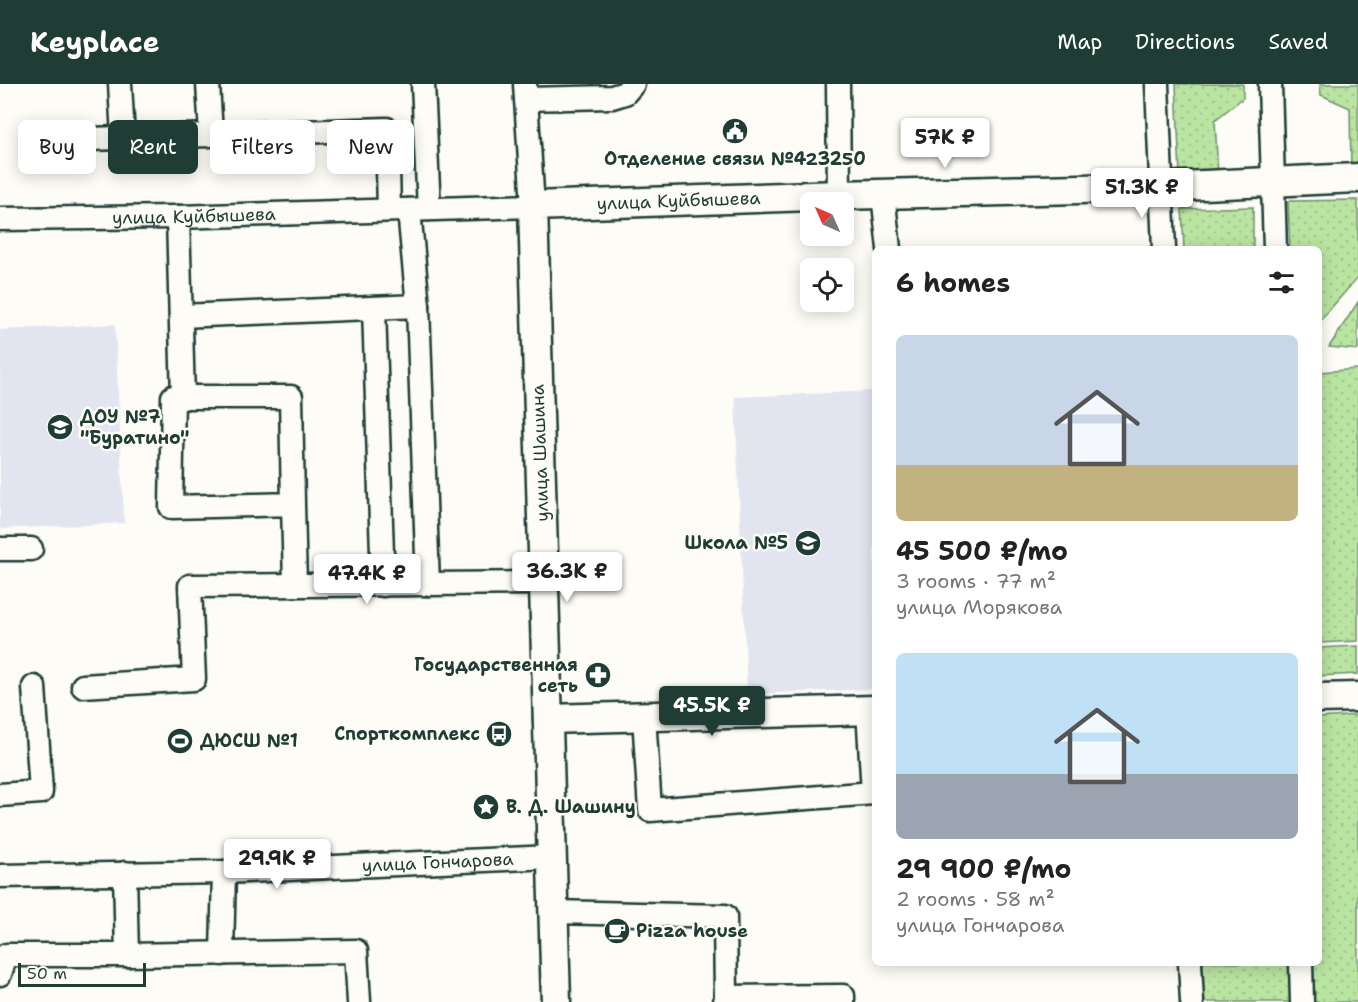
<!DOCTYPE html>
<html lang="en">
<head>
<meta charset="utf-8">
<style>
	:root { --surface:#fff; --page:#f2f2f2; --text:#222; --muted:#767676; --accent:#1f3d34 }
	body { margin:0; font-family:"Shantell Sans",sans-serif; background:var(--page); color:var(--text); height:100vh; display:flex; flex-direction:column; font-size:22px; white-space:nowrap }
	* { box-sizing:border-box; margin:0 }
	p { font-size:20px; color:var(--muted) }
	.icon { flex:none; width:33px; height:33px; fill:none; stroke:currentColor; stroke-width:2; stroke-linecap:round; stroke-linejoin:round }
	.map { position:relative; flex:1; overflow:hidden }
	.details { position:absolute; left:872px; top:162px; width:450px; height:720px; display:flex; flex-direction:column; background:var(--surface); border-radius:9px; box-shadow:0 3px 15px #0003 }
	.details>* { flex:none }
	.banner { position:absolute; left:18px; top:36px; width:570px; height:54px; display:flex; gap:12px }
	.needle { width:39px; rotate:315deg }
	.tools { position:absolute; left:800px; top:108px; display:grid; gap:12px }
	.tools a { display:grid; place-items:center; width:54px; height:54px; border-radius:9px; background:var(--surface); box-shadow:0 3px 15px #0003; font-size:30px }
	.scale { position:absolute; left:18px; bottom:15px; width:128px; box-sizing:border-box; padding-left:6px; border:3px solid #1f3d34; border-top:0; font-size:16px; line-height:21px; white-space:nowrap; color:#1f3d34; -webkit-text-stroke:4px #fdfcf7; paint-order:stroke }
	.price { position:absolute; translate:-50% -51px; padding:0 14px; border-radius:6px; background:#fff; color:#222; font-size:20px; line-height:39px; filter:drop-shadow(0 2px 3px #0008) }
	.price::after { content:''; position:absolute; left:50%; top:36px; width:18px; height:14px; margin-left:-9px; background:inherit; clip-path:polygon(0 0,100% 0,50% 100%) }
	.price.active { background:var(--accent); color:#fff }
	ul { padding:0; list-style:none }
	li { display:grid; align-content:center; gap:12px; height:318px; padding:0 24px }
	li span { display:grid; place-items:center; height:186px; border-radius:9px; color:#555 }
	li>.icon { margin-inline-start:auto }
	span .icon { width:108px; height:108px; fill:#fffc; stroke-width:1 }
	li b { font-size:26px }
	h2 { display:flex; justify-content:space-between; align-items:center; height:72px; padding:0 24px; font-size:26px }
	.chip { padding:0 21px; border-radius:9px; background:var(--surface); box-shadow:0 3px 15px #0003; font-size:21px; line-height:54px }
	.chip.active { background:var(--accent); color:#fff }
	header { display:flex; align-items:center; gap:36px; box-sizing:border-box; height:84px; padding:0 30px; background:var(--accent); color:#fff }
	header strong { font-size:28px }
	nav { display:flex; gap:33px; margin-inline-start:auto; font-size:21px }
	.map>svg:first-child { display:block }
	.built { fill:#e2e5f0 }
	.park { fill:url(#park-dots); stroke:#6c906a; stroke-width:1.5 }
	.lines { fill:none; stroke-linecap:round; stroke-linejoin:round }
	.minor-casing { stroke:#1f3d34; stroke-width:27 }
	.major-casing { stroke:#1f3d34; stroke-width:33 }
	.minor { stroke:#fdfcf7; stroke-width:22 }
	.major { stroke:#fdfcf7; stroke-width:28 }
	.labels { text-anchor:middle; stroke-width:5; stroke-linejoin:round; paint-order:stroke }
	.poi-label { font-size:18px; font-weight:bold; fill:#1f3d34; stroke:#fdfcf7; text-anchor:start }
	.street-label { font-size:18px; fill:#1f3d34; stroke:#fdfcf7 }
</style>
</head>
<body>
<header>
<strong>Keyplace</strong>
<nav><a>Map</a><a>Directions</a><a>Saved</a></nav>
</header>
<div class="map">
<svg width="1358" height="918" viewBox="0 0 1358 918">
	<defs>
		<pattern id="park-dots" width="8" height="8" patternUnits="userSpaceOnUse" patternTransform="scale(1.5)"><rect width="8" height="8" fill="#bae4a1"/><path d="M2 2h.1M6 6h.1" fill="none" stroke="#9fc48b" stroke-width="1.8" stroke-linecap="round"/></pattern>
	</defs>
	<rect width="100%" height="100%" fill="#fdfcf7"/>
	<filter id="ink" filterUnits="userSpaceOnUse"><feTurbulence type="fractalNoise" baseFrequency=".0167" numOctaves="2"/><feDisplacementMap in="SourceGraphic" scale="12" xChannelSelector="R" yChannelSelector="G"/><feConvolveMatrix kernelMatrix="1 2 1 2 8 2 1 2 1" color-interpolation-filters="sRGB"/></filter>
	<g filter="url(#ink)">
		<g class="built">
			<polygon points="115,240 124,439 0,445 0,246"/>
			<polygon points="874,307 874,605 747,610 735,313"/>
		</g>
		<g class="park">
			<polygon points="1176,0 1243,0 1243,14 1215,36 1218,91 1180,92"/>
			<polygon points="1320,0 1358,0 1358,86 1351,86 1350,24 1321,11"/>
			<polygon points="1358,116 1358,193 1319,238 1318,165 1290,165 1288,117"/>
			<polygon points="1253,123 1253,165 1184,165 1182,125"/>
			<polygon points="1358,218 1358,266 1329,263"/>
			<polygon points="1358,285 1358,557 1319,559 1319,288"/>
			<polygon points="1358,562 1358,590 1319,592 1319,564"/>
			<polygon points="1358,631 1358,918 1198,918 1197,879 1318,879 1319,634"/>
		</g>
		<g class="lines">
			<defs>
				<g id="minor">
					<polyline points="120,0 123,53"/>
					<polyline points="208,0 211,50"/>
					<polyline points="423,0 429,125"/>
					<polyline points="838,0 839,111"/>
					<polyline points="1157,0 1164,165"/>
					<polyline points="1270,0 1275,165"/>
					<polyline points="526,15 612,13 625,9 633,0"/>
					<polyline points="60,56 387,45 389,126"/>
					<polyline points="883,110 889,165"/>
					<polyline points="178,133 183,314"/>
					<path id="s1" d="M 0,135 L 178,133 L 533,122 L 525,0"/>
					<polyline points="418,222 428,500"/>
					<polyline points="374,224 383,501"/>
					<polyline points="181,232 418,222 409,126"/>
					<polyline points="293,420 291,313 173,313 171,423 293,420 295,501"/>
					<polyline points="0,465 31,465"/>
					<polyline points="83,602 194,595 190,502 544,499"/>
					<polyline points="868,626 873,709"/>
					<polyline points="644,632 650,726 874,709"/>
					<polyline points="0,711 41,708 34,603"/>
					<polyline points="125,789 127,871 356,867 359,918"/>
					<path id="s2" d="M 0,792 L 224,788 L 552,773"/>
					<polyline points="553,828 725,832 726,913"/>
					<polyline points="222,870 224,788"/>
					<polyline points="1190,879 1192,918"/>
					<polyline points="1301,879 1302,918"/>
					<polyline points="0,890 6,871 127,871"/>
					<polyline points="725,918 726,913 843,912 843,918"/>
				</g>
				<g id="major">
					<polyline points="1318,614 1358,613"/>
					<polyline points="548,635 874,626"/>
					<path id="s3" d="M 556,918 L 533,122 L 839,111 L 1161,103 L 1358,94"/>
				</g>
			</defs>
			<use href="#minor" class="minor-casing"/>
			<use href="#major" class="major-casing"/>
			<use href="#minor" class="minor"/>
			<use href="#major" class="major"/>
		</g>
	</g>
	<defs>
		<symbol id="civic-disc" viewBox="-11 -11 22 22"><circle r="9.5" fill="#1f3d34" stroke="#fdfcf7"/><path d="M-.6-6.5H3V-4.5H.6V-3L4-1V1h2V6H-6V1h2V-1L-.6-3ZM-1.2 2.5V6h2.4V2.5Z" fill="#fff"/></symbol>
		<symbol id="school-disc" viewBox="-11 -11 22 22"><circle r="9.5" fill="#1f3d34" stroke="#fdfcf7"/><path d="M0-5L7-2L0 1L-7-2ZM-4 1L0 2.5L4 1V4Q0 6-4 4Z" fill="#fff"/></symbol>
		<symbol id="pharmacy-disc" viewBox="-11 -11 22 22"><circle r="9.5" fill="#1f3d34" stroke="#fdfcf7"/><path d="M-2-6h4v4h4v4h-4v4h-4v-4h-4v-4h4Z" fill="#fff"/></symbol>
		<symbol id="bus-disc" viewBox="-11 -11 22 22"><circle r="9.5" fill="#1f3d34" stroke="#fdfcf7"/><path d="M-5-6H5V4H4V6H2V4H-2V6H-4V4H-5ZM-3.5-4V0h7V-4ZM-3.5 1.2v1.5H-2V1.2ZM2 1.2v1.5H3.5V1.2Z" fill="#fff"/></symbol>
		<symbol id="stadium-disc" viewBox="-11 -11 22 22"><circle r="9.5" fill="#1f3d34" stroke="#fdfcf7"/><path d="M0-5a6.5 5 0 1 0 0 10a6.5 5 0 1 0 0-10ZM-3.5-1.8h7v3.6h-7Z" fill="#fff"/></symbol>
		<symbol id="sight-disc" viewBox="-11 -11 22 22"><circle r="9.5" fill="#1f3d34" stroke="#fdfcf7"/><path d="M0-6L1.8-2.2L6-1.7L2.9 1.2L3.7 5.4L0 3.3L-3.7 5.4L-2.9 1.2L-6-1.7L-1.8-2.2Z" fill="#fff"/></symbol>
		<symbol id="cafe-disc" viewBox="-11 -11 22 22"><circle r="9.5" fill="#1f3d34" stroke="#fdfcf7"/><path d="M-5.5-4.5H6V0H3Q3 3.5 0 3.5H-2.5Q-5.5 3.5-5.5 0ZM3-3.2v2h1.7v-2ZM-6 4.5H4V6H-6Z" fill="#fff"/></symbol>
	</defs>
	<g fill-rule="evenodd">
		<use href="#civic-disc" x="720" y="32" width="30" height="30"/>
		<use href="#school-disc" x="45" y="328" width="30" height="30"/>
		<use href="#school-disc" x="793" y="444" width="30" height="30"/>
		<use href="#pharmacy-disc" x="583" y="576" width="30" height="30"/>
		<use href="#bus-disc" x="484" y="635" width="30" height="30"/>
		<use href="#stadium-disc" x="165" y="642" width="30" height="30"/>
		<use href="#sight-disc" x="471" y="708" width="30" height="30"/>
		<use href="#cafe-disc" x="602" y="832" width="30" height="30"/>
	</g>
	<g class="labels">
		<g class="poi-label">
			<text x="735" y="81" text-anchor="middle">Отделение связи №423250</text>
			<text x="80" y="339">ДОУ №7<tspan x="80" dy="21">"Буратино"</tspan></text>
			<text x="788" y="465" text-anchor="end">Школа №5</text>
			<text x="578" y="587" text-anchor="end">Государственная<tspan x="578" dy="21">сеть</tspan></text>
			<text x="480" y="656" text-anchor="end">Спорткомплекс</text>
			<text x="200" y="663">ДЮСШ №1</text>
			<text x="506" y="729">В. Д. Шашину</text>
			<text x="636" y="853">Pizza house</text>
		</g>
		<g class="street-label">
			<text dy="6" stroke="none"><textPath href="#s3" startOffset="942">улица Куйбышева</textPath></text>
			<text dy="6" stroke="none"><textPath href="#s1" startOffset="194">улица Куйбышева</textPath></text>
			<text transform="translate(540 369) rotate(-92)" y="6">улица Шашина</text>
			<text dy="6" stroke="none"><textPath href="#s2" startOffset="438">улица Гончарова</textPath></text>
		</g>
	</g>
</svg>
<div class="tools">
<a><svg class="needle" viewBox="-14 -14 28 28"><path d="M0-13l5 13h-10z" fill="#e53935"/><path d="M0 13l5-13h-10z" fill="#767676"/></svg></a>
<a><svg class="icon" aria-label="locate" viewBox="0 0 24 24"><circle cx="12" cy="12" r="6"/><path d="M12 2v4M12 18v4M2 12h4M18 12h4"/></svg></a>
</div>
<div class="scale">50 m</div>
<b class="price" style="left:945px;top:85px">57K ₽</b>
<b class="price" style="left:1142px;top:135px">51.3K ₽</b>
<b class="price" style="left:567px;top:519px">36.3K ₽</b>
<b class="price" style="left:367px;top:521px">47.4K ₽</b>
<b class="price active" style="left:712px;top:653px">45.5K ₽</b>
<b class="price" style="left:277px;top:806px">29.9K ₽</b>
<div class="banner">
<a class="chip">Buy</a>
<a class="chip active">Rent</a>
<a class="chip">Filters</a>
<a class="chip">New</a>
</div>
<section class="details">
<h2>6 homes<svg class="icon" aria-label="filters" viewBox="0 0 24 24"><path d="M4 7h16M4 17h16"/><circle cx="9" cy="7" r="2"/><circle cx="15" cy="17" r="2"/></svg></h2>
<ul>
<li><span style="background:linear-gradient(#c9d6e8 70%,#c2b280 0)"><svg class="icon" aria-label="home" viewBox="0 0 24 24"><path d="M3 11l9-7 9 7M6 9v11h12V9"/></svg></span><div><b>45 500 ₽/mo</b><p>3 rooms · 77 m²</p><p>улица Морякова</p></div></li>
<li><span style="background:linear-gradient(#bfe0f5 65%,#9aa5b1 0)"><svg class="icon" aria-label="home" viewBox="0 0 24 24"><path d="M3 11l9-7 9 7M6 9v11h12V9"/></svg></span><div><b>29 900 ₽/mo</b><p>2 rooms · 58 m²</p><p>улица Гончарова</p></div></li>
</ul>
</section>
</div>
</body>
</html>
